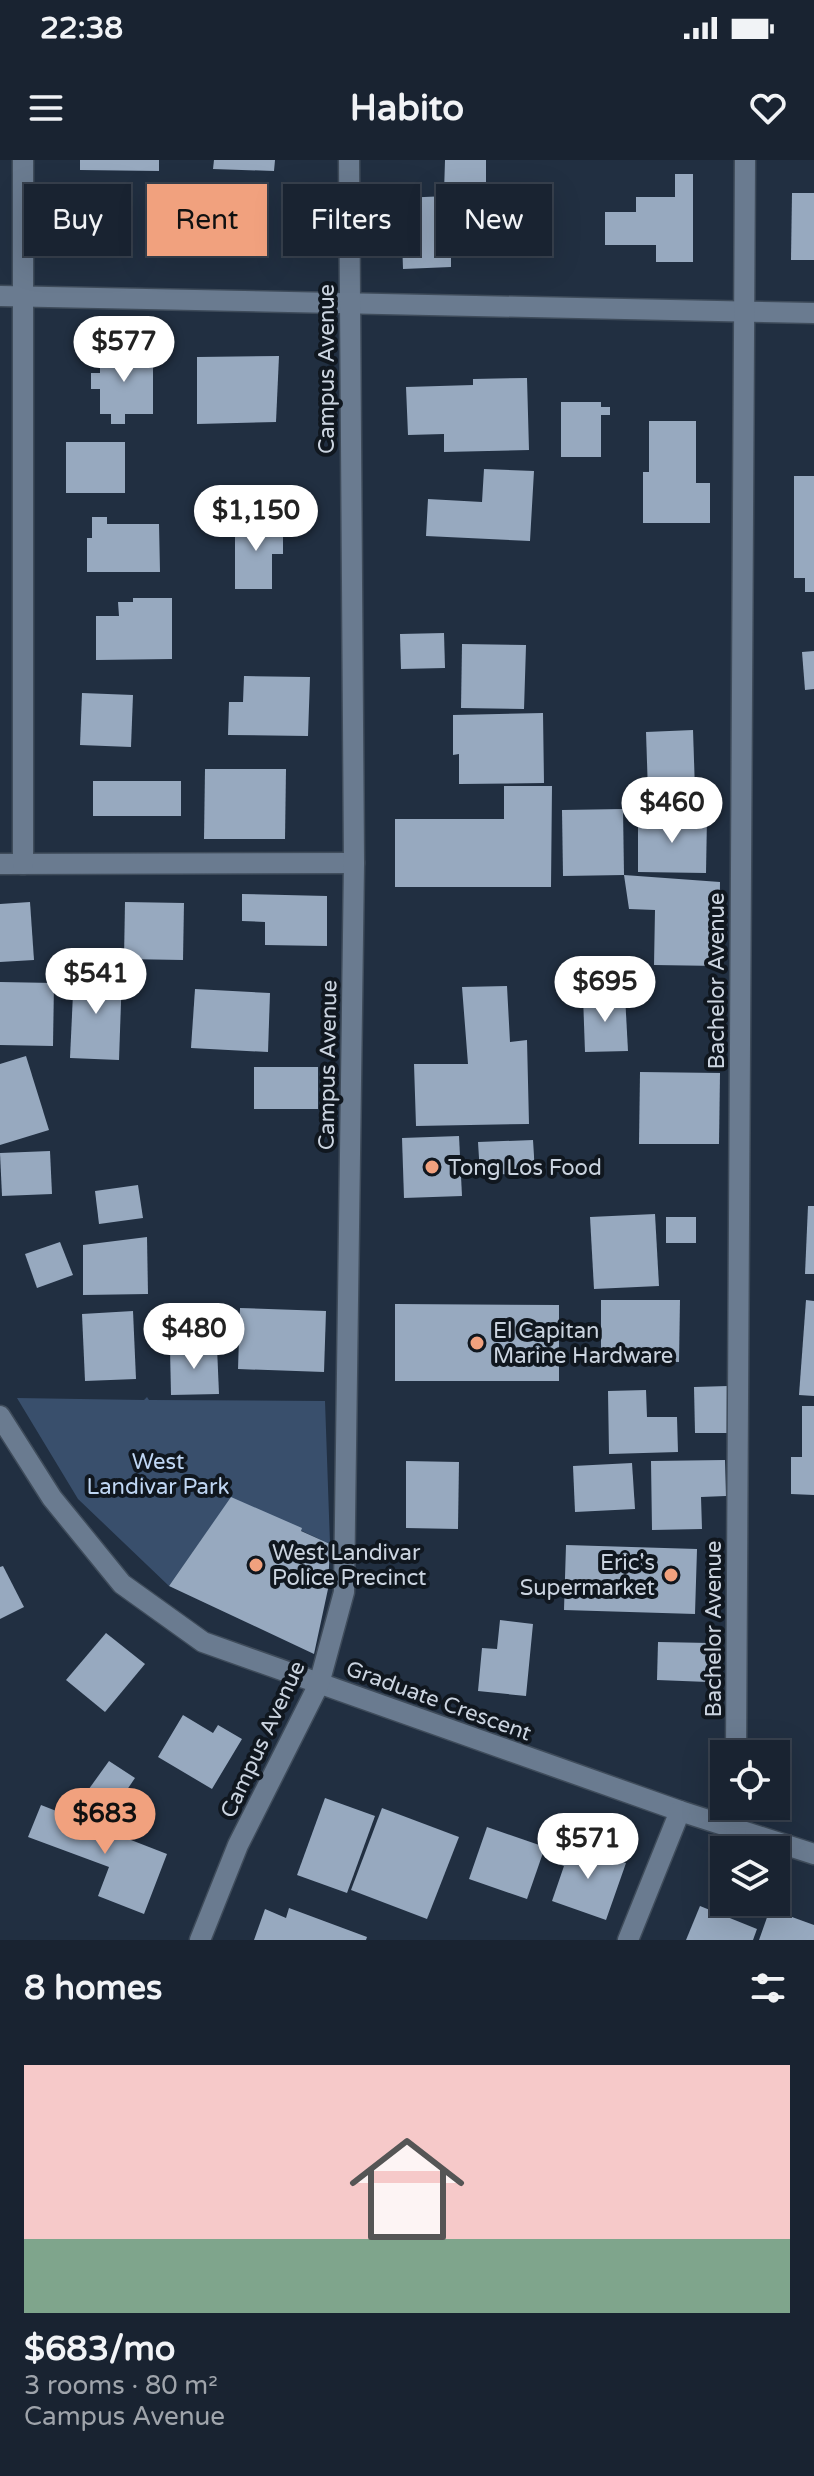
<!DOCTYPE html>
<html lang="en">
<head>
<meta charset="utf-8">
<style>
	:root { --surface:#192331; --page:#262f3d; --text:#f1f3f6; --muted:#9fa4ab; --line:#37404d; --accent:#f1a17e }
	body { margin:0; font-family:"Varela Round",sans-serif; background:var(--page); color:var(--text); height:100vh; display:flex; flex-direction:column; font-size:30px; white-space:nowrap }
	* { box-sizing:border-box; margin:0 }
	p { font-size:26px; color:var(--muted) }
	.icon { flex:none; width:44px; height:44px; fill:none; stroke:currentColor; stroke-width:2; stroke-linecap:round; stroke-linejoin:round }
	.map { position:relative; height:1780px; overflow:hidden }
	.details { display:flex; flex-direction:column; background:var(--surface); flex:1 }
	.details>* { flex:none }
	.guide { position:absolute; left:24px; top:24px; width:766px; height:72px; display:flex; gap:16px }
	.buttons { position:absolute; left:710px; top:1580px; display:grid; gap:16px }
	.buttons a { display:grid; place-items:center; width:80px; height:80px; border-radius:0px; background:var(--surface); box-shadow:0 8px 32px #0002,0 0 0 2px var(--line); font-size:40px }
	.price { position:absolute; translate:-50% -68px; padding:0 18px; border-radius:28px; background:#fff; color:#222; font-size:26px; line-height:52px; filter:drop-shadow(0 2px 4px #0008) }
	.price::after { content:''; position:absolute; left:50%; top:48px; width:24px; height:18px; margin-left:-12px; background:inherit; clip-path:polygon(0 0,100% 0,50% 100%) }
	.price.selected { background:var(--accent); color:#111 }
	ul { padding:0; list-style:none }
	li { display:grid; align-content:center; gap:16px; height:424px; padding:0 24px }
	li span { display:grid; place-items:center; height:248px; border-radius:0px; color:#555 }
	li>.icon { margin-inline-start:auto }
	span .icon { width:144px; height:144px; fill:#fffc; stroke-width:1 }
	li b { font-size:34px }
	h2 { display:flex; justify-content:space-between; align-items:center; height:96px; padding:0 24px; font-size:34px }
	.pill { padding:0 28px; border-radius:0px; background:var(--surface); box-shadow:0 8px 32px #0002,0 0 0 2px var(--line); font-size:28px; line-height:72px }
	.pill.selected { background:var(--accent); color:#111 }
	.status { display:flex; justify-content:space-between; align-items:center; height:56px; padding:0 40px; background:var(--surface); direction:ltr }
	.status svg { height:22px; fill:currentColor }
	header { display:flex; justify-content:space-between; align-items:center; height:104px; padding:0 24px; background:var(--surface); font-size:36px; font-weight:700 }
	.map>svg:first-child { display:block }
	.green { fill:#394f6c }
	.building { fill:#97a9bf }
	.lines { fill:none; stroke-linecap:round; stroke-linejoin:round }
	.minor-casing { stroke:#3f4c5b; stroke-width:23 }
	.minor { stroke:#6a7b90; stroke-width:20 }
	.poi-dot { fill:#f1a17e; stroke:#10171f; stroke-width:3 }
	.labels { text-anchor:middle; stroke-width:8; stroke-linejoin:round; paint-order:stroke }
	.street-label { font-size:22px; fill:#cbd4e0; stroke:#10171f }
	.poi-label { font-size:22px; fill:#cbd4e0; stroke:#10171f; text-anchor:start }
	.park-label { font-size:22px; fill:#c0d7f4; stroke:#10171f }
</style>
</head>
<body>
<div class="status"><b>22:38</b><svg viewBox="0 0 49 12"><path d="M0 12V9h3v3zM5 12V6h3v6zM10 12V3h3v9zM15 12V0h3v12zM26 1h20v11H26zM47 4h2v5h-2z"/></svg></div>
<header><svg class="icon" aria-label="menu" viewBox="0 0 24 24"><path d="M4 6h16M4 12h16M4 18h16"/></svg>Habito<svg class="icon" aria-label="heart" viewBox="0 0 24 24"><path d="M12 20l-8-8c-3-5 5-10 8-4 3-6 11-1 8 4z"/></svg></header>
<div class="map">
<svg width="814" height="1780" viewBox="0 0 814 1780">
	<rect width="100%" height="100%" fill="#212f41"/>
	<polygon class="green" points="147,1237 149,1240 325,1241 330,1384 231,1338 169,1426 78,1339 17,1238 144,1240"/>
	<g class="building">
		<polygon points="80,0 159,0 159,11 80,10"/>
		<polygon points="214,0 275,0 274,11 213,9"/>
		<polygon points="445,0 486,0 486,34 444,33"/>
		<polygon points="675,14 693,14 693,102 656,102 656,85 605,85 605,52 636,52 636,37 675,37"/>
		<polygon points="792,33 814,33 814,100 791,100"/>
		<polygon points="448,36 449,45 465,44 467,97 451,98 451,107 403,109 402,79 391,80 390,54 401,54 400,38"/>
		<polygon points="91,192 153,192 153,254 125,254 125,264 111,264 111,254 100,254 100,229 91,229 91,213 100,213 100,205 91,205"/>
		<polygon points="279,196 276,262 197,264 197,197"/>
		<polygon points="527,218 529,290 444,292 444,274 408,275 406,227 473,225 473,219"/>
		<polygon points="561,242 601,242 601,247 610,247 610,255 601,255 601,297 561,297"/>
		<polygon points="649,261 696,261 696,323 710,323 710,363 643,363 643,312 649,312"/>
		<rect x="66" y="282" width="59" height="51"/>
		<polygon points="484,309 534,311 530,381 426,376 428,339 482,342"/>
		<polygon points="794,316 814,316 814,432 805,432 805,418 794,418"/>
		<polygon points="92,357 107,357 107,364 159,364 160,412 87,412 87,378 92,378"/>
		<polygon points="235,362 283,362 283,394 272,394 272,429 235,429"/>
		<polygon points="133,438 172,438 172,499 96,500 96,456 119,456 118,442 133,442"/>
		<polygon points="444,473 445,508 401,509 400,474"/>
		<polygon points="462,484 526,485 524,549 461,548"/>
		<polygon points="814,491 814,529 805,530 802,492"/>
		<polygon points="244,516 310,517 308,576 228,575 229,542 243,542"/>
		<polygon points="82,533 133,535 131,587 80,585"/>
		<polygon points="543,553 544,623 459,624 459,594 453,595 453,555"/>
		<polygon points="693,570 695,630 648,632 646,572"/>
		<polygon points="205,609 286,609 285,679 204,679"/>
		<rect x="93" y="621" width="88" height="35"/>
		<polygon points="504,626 552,626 551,727 395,727 395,659 504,659"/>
		<polygon points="623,649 624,715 563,716 562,650"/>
		<polygon points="638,657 707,657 706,713 638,712"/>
		<polygon points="624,715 720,722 719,806 654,805 655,750 629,749"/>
		<polygon points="242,734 327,736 327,786 265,785 265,762 242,761"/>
		<polygon points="30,742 34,800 0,802 0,744"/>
		<polygon points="125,742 184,743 183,800 124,799"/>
		<polygon points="74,812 122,814 119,900 70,898"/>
		<polygon points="0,822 54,823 53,886 0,885"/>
		<polygon points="507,826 510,882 527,880 529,964 416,966 414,904 468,904 462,827"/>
		<polygon points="195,829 270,833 268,892 191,888"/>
		<polygon points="625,835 628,891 585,892 583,836"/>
		<polygon points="26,896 49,970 0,985 0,904"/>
		<rect x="254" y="907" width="64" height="42"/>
		<polygon points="640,912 720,913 719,984 639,984"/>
		<polygon points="459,976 462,1036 404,1038 402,978"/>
		<polygon points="533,980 535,1013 480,1015 478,982"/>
		<polygon points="50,991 52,1034 2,1036 0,993"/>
		<polygon points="138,1025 143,1058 99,1064 95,1031"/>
		<polygon points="808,1046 814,1046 814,1114 805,1114"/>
		<polygon points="655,1054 659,1126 594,1129 590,1057"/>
		<rect x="666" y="1057" width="30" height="26"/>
		<polygon points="147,1077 148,1134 83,1135 83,1085"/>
		<polygon points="60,1082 73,1115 37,1128 25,1094"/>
		<polygon points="601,1140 680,1140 679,1202 601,1200"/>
		<polygon points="806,1140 814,1141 814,1236 799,1235"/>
		<polygon points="395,1144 559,1145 559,1221 395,1221"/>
		<polygon points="240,1148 326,1151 324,1212 238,1209"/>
		<polygon points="133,1151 136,1219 85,1221 82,1154"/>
		<polygon points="217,1187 219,1234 171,1235 170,1188"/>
		<polygon points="728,1226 729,1273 695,1273 694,1227"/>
		<polygon points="646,1230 647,1257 677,1257 678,1292 609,1294 608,1231"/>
		<polygon points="802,1246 814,1246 814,1335 791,1334 791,1297 802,1297"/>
		<polygon points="725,1300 726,1336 701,1337 702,1369 652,1370 651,1301"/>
		<polygon points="406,1301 459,1302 458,1369 406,1368"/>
		<polygon points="632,1303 635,1349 575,1352 573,1306"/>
		<polygon points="231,1337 302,1368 301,1371 330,1384 328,1429 314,1494 169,1426"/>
		<polygon points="566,1385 697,1389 695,1454 564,1450"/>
		<polygon points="3,1406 24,1447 0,1459 0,1407"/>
		<polygon points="500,1460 533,1464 526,1536 478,1531 482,1488 497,1489"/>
		<polygon points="106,1473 145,1504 105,1552 66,1520"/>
		<polygon points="658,1482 710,1483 708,1522 657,1520"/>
		<polygon points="183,1555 213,1573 218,1565 242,1579 212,1629 158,1597"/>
		<polygon points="109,1601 135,1618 103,1665 76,1647"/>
		<polygon points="325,1638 375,1656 347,1733 297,1715"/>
		<polygon points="41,1645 167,1694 144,1754 98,1736 109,1707 28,1677"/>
		<polygon points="382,1648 459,1677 427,1759 351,1730"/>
		<polygon points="487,1667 545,1687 527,1739 469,1719"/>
		<polygon points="565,1683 626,1703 606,1760 552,1741 564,1706 558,1704"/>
		<polygon points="700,1746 757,1769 753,1780 686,1780"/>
		<polygon points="289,1748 367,1777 366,1780 254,1780 265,1749 286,1758"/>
		<polygon points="770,1749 814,1765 814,1780 759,1780"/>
	</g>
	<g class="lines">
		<defs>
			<g id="minor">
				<polyline points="0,136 814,153"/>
				<polyline points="0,704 354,703"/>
				<polyline points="23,704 23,0"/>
				<polyline points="0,1256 52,1338 122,1424 203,1482 680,1651 814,1694"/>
				<polyline points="736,1594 745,0"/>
				<polyline points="736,1670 736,1646"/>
				<polyline points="200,1780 238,1685 319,1524 344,1432 354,703 349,0"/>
				<polyline points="628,1780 680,1651"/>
			</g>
		</defs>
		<use href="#minor" class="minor-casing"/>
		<use href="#minor" class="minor"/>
	</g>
	<g class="poi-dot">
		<circle cx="432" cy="1007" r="8"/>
		<circle cx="477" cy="1183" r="8"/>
		<circle cx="256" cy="1405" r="8"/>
		<circle cx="671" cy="1415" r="8"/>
	</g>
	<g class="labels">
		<g class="street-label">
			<text transform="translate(326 209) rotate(-90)" y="8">Campus Avenue</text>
			<text transform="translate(716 821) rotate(-90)" y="8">Bachelor Avenue</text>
			<text transform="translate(327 905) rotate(-89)" y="8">Campus Avenue</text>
			<text transform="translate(713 1469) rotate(-90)" y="8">Bachelor Avenue</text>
			<text transform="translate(439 1540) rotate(20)" y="8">Graduate Crescent</text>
			<text transform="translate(262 1579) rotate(-65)" y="8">Campus Avenue</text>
		</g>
		<g class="poi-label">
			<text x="448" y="1015">Tong Los Food</text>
			<text x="493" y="1178">El Capitan<tspan x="493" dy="25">Marine Hardware</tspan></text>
			<text x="272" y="1400">West Landivar<tspan x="272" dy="25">Police Precinct</tspan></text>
			<text x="655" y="1410" text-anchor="end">Eric's<tspan x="655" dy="25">Supermarket</tspan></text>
		</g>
		<g class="park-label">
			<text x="158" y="1309">West<tspan x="158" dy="25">Landivar Park</tspan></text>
		</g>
	</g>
</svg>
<div class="buttons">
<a><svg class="icon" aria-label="locate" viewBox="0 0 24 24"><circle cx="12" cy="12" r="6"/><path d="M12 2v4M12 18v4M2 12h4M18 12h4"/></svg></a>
<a><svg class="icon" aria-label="layers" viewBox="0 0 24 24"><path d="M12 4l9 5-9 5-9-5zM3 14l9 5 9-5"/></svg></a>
</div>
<b class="price" style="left:124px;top:224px">$577</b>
<b class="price" style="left:256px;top:393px">$1,150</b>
<b class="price" style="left:672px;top:685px">$460</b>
<b class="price" style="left:96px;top:856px">$541</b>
<b class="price" style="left:605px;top:864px">$695</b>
<b class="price" style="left:194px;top:1211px">$480</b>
<b class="price selected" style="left:105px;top:1696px">$683</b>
<b class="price" style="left:588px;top:1721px">$571</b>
<div class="guide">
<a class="pill">Buy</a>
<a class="pill selected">Rent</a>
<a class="pill">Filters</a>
<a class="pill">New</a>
</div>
</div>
<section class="details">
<h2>8 homes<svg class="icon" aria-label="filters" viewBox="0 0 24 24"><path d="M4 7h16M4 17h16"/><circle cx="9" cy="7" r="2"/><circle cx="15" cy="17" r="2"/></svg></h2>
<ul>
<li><span style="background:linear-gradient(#f6c9c9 70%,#7fa58c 0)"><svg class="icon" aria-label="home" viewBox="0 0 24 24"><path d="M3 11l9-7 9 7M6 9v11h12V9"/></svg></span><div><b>$683/mo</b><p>3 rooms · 80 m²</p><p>Campus Avenue</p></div></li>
</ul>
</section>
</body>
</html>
